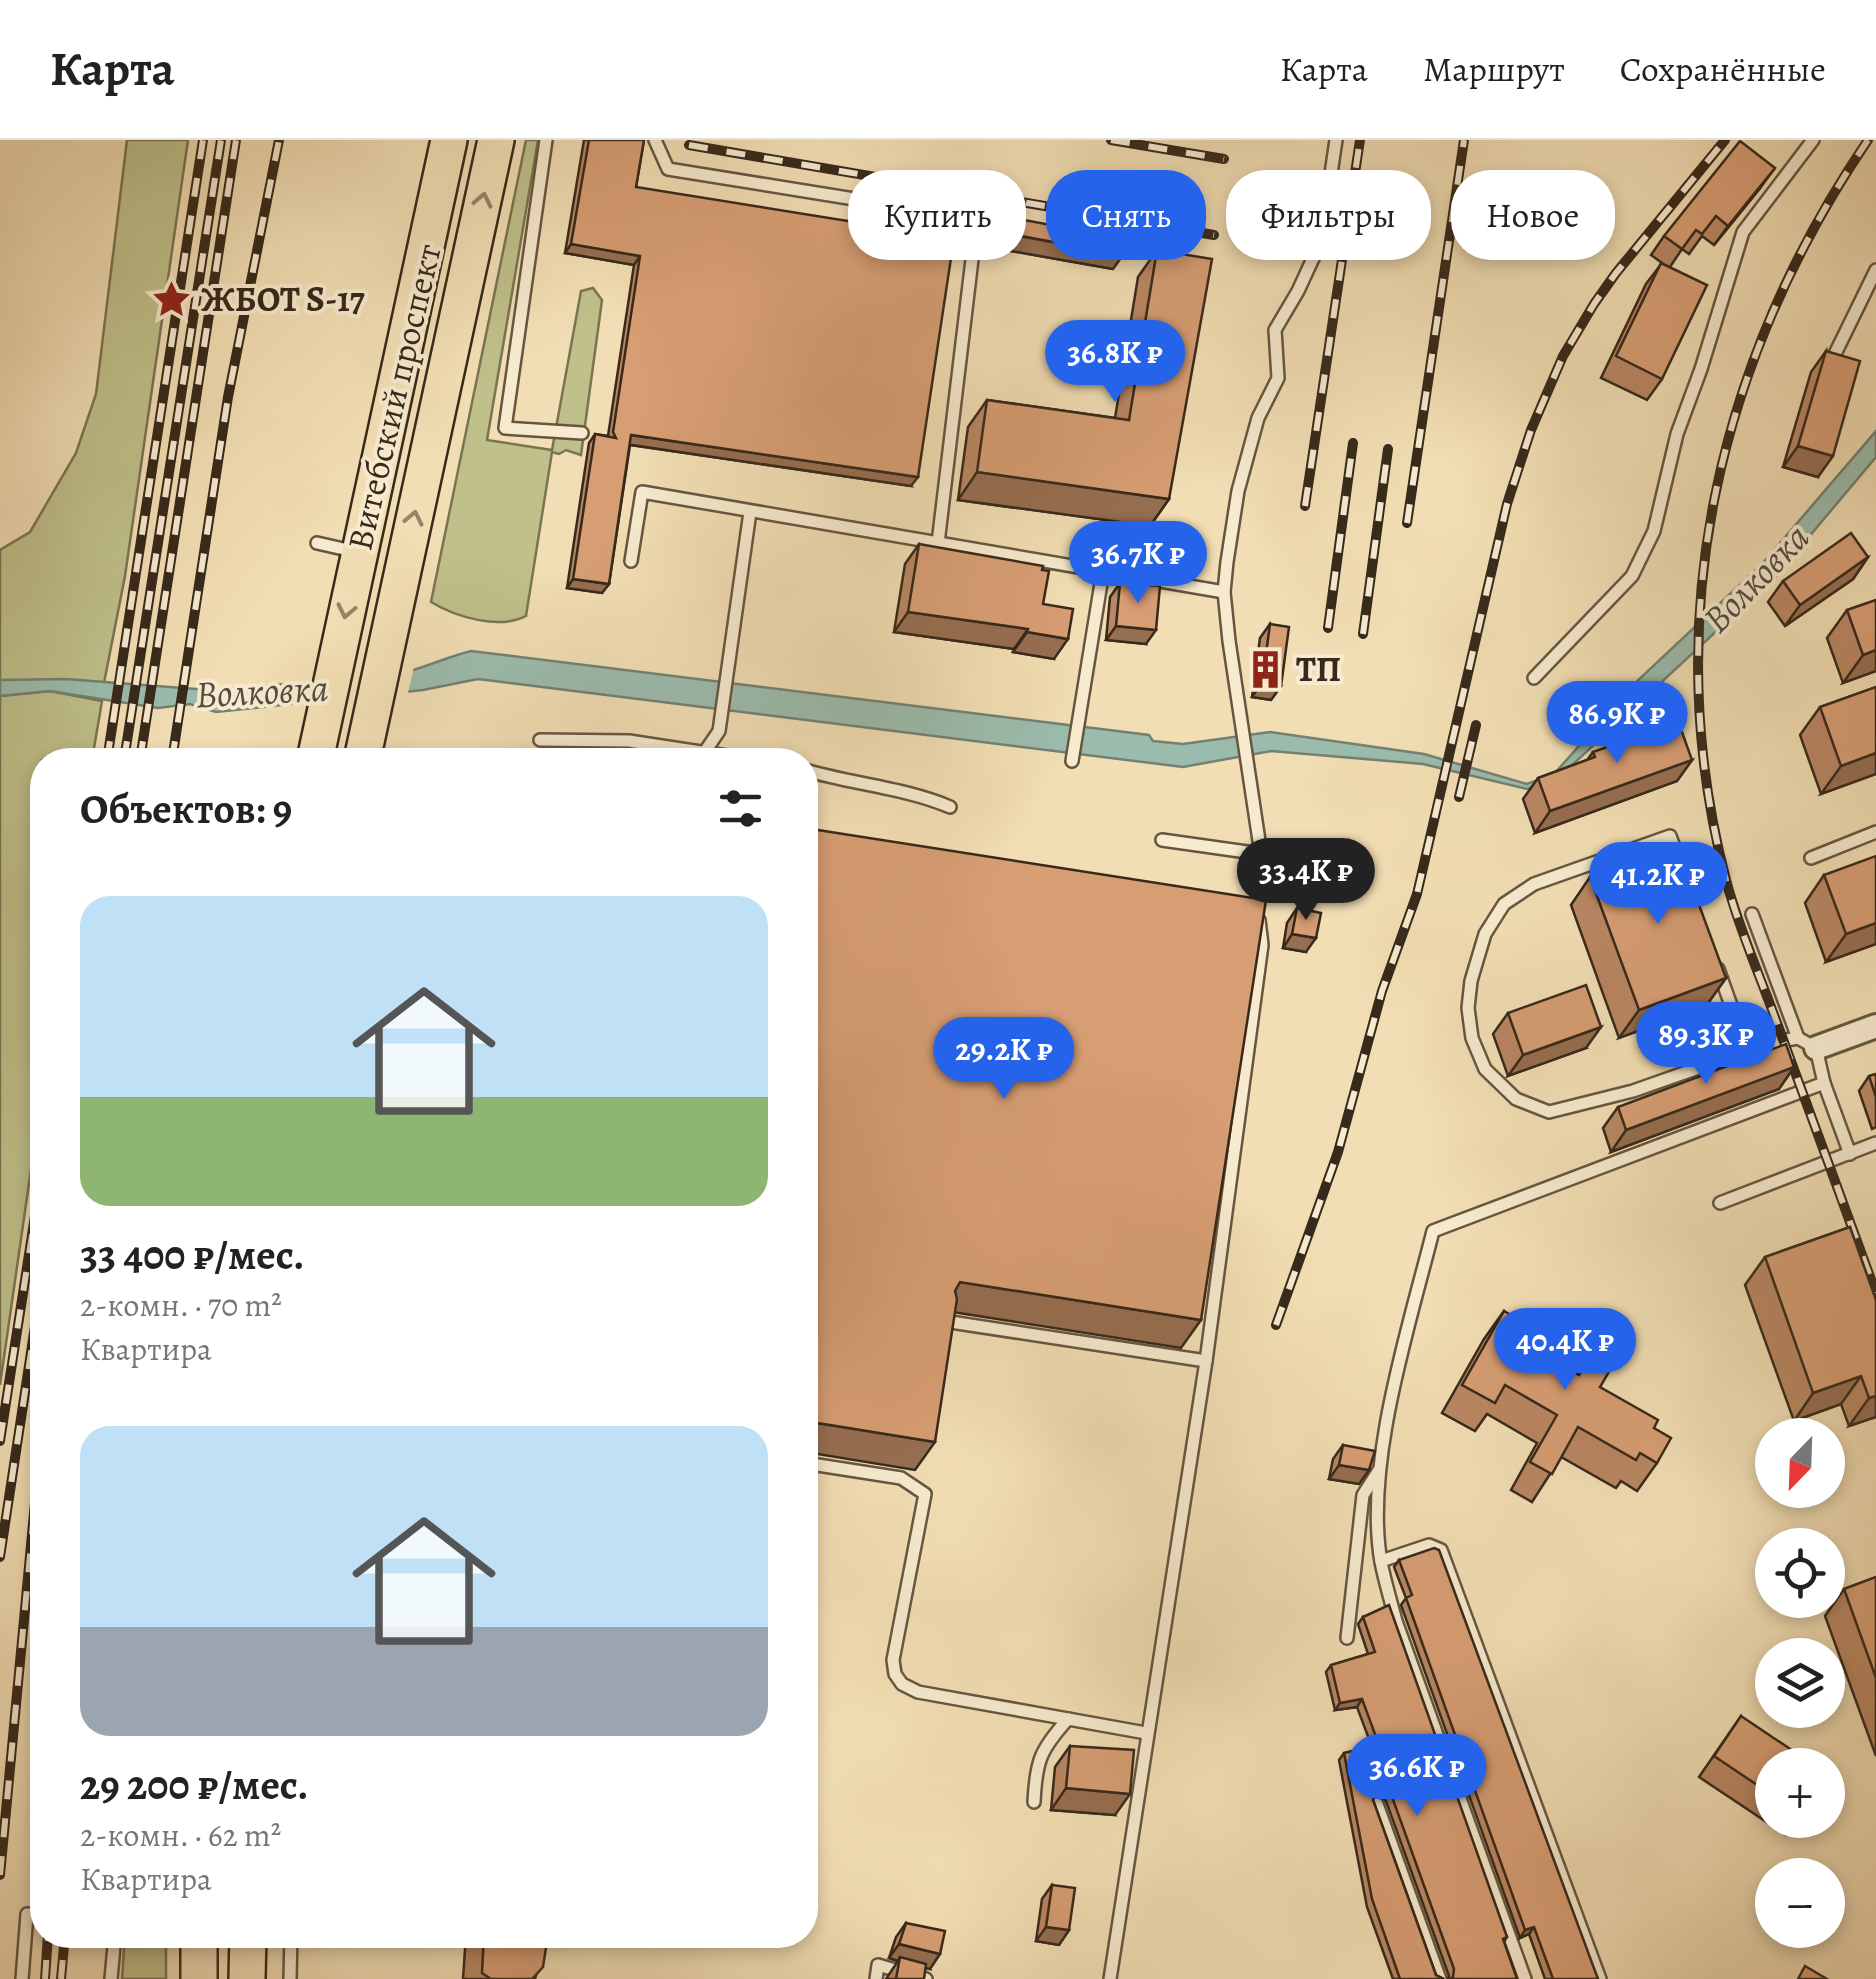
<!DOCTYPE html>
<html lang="ru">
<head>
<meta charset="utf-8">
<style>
	:root { --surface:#fff; --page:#f6f6f6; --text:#222; --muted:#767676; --line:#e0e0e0; --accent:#2563eb }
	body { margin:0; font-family:Alegreya,serif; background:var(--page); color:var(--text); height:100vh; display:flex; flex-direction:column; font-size:38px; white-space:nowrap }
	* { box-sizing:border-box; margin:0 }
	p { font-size:32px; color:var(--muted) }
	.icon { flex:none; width:55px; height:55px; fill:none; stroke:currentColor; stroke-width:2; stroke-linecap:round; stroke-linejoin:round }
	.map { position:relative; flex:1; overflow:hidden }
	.details { position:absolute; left:30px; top:608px; width:788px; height:1200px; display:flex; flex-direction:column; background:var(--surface); border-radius:40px; box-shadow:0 5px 15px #0003 }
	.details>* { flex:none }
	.guide { position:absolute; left:848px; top:30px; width:878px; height:90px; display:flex; gap:20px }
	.needle { width:65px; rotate:203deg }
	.controls { position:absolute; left:1755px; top:1278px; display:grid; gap:20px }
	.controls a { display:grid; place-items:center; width:90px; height:90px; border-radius:50%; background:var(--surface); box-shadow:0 5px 15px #0003; font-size:50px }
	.price { position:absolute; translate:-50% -85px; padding:0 22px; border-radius:35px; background:var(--accent); color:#fff; font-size:32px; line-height:65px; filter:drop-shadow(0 2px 5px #0008) }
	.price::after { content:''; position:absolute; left:50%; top:60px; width:30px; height:22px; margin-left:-15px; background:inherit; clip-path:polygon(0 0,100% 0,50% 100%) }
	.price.on { background:#222; color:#fff }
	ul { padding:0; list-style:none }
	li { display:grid; align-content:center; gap:20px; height:530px; padding:0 50px }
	li span { display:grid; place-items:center; height:310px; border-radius:30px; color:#555 }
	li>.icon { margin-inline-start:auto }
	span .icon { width:180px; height:180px; fill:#fffc; stroke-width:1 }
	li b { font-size:42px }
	h2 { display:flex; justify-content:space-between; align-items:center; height:120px; padding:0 50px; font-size:42px }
	.tag { padding:0 35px; border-radius:40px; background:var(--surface); box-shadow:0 5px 15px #0003; font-size:35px; line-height:90px }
	.tag.on { background:var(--accent); color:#fff }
	header { display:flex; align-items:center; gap:60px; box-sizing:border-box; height:140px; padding:0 50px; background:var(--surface); border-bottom:2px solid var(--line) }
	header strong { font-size:48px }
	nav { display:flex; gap:55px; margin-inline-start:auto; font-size:35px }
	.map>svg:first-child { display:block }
	.green { fill:#bfc08a; stroke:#7b7452; stroke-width:2.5 }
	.water { fill:#9bbcad; stroke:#738173; stroke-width:2.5 }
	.pier { fill:#f2deb4 }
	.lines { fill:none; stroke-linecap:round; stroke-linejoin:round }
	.lane-casing { stroke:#665641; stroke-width:16 }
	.street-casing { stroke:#665641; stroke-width:28 }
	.primary-casing { stroke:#37291b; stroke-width:40 }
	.lane { stroke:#f7eace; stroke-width:11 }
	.street { stroke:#f7eace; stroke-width:22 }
	.primary { stroke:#f2deb4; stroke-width:35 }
	.rail-casing { stroke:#37291b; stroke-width:10 }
	.rail { stroke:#f7eace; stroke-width:6; stroke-dasharray:19; stroke-linecap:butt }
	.wall { fill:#b98763; stroke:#37291b; stroke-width:2.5 }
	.shaded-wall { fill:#966e50; stroke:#37291b; stroke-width:2.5 }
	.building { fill:#d79d73; stroke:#37291b; stroke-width:2.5 }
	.oneway { stroke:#948468 }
	.labels { text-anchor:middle; stroke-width:8; stroke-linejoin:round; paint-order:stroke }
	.poi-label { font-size:35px; font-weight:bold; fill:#37291b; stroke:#f7eace; text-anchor:start }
	.street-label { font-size:35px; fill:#37291b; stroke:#f7eace }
	.water-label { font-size:38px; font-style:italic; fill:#504e40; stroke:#f7eace }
</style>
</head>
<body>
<header>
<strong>Карта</strong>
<nav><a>Карта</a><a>Маршрут</a><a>Сохранённые</a></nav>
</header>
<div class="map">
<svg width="1876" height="1839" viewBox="0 0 1876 1839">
	<rect width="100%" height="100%" fill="#f2deb4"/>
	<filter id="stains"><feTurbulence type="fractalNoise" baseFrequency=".002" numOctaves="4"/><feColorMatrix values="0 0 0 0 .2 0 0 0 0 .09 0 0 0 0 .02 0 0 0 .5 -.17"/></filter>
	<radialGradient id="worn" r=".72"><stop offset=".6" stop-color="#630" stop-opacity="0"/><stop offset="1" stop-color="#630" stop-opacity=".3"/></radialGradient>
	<g class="green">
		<polygon points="127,0 188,0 125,436 104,543 0,540 0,410 30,392 76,313 96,254"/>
		<path d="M 526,0 L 538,0 L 487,300 L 552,310 L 581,151 L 593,148 L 602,160 L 581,315 L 566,310 L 559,314 L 552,312 L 526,476 C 499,490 456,477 431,462 Z"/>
		<polygon points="50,551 102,561 92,620 42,620 42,953 0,1245 0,556"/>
		<polygon points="125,1795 166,1795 166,1839 122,1839"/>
	</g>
	<path class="water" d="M 1876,291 L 1876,317 L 1776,436 L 1556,640 L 1527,649 L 1423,624 L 1271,611 L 1183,627 L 478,539 L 423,550 L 216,572 L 190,564 L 158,568 L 50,551 L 0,556 L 0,540 L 66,539 L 209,550 L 390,536 C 418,531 443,518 471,511 L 1149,595 L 1153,601 L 1183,604 L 1270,592 L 1424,614 L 1527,644 L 1554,634 L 1635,543 L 1762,424 Z"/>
	<polygon class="pier" points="414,527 407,557 292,569 299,538"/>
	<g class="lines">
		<defs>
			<g id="lane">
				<polyline points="546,0 505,288 582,293"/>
				<polyline points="655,0 668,29 1022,86"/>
				<polyline points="1114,103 1169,114"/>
				<polyline points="1833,218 1876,130"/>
				<polyline points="317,403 357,412"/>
				<polyline points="938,403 977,78"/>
				<polyline points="631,421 642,352 1224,452"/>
				<polyline points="1534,538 1632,436 1654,391 1677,294 1701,229 1743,92 1813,0"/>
				<polyline points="540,600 629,601 753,620"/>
				<polyline points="704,613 719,591 750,372"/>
				<polyline points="1072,621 1103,431"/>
				<path d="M 805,630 C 852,644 906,648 950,667"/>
				<polyline points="1162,700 1261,714"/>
				<polyline points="1811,718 1876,692"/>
				<polyline points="1257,766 1261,714 1229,501 1224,452 1227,422 1238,351 1258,278 1278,238 1275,190 1298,151 1321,101 1336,0"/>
				<polyline points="1752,774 1798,898"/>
				<polyline points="1718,829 1747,910"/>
				<polyline points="1824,943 1850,1014"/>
				<polyline points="1720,1063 1876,1003"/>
				<polyline points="944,1181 1206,1221"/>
				<polyline points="805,1323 901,1338 925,1354 893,1520 895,1534 902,1544 918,1552 1146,1593"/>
				<polyline points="1381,1421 1429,1405 1441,1410 1600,1839"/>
				<polyline points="1347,1498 1363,1355 1379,1330"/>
				<path d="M 1034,1662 C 1036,1621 1040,1610 1068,1579"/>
				<polyline points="1377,1664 1440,1839"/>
				<polyline points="22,1839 27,1774 42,1775"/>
				<polyline points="111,1839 115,1795"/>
				<polyline points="290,1839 291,1795"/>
				<polyline points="876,1839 878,1825 926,1839"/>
				<polyline points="1110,1839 1206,1221 1262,805 1259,780"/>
				<path d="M 1525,1839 L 1396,1481 C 1391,1462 1385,1442 1381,1422 C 1364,1324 1409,1187 1433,1091 L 1824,943 L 1816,908 L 1798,898 L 1769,903 L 1633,951 L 1549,972 L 1516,959 L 1485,929 L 1472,898 L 1468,868 L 1471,841 L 1485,794 L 1504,764 L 1534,744 L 1670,696 L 1678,718"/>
			</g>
			<polyline id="street" points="1816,908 1876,886"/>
			<g id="primary">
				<polyline points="315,620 449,0"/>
				<polyline points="362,620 496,0"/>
				<polyline points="199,1839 199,1795"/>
				<polyline points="247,1839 248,1795"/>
			</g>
		</defs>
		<use href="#lane" class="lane-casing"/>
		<use href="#street" class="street-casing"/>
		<use href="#primary" class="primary-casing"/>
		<use href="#lane" class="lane"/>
		<use href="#street" class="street"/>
		<use href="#primary" class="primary"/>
		<defs>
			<g id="rail">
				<polyline points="1111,0 1224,19"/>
				<path d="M 1868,0 C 1718,221 1658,478 1726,740 C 1739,789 1760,836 1777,883 C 1810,973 1843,1063 1876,1153"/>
				<polyline points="689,5 1214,95"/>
				<polyline points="1305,366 1360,0"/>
				<polyline points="1407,383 1464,0"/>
				<polyline points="1328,488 1353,303"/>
				<polyline points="1363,494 1388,309"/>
				<polyline points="107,620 203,0"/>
				<polyline points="124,620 221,0"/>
				<polyline points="140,620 236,0"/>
				<polyline points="172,620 228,257 279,0"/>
				<polyline points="1459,657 1476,585"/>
				<polyline points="1276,1185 1338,1012 1382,851 1417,754 1507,364 1531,290 1563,216 1594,164 1616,133 1725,0"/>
				<polyline points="0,1301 42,1031"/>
				<polyline points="0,1417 42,1140"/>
				<polyline points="0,1735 42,1288"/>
				<polyline points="45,1839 48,1795"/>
				<polyline points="61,1839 65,1795"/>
			</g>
		</defs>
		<use href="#rail" class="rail-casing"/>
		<use href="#rail" class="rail"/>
	</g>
	<g class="wall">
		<polygon points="584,0 644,0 636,47 911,346 630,305 609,444 602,453 567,448 589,303 595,294 608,296 634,125 565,113"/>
		<polygon points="1304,41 1320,80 1310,95 1288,91 1294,55"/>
		<polygon points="1761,47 1714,105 1702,96 1689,114 1682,109 1670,127 1662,239 1647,260 1601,238 1646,144 1662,123 1651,115 1664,96"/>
		<polygon points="1013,78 1113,129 1000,109 1003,92"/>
		<polygon points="1157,110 1169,359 1150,386 958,360 968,287 987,260 1115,278 1138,137"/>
		<polygon points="1826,211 1818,337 1783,327 1811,232"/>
		<polygon points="919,404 1043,464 1054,519 1013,512 1014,509 894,492 905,424"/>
		<polygon points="1868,417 1853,439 1785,486 1768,462 1783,441"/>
		<polygon points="1120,443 1146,504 1106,500 1110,457"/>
		<polygon points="1876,460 1876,531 1843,543 1827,498 1847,470"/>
		<polygon points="1270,484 1281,546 1271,560 1252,557 1260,498"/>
		<polygon points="1876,547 1876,634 1821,654 1800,595 1820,567"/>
		<polygon points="1593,612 1692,620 1677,641 1535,693 1523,659 1538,638 1587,620"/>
		<polygon points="1824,735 1876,804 1826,822 1805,763"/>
		<polygon points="1590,737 1726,838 1706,866 1619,898 1571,765"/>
		<polygon points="1297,768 1306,812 1283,808 1287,783"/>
		<polygon points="1508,873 1586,908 1508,936 1493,894"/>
		<polygon points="1794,927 1779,949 1611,1012 1603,988 1618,967"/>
		<polygon points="1876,934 1876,987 1872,989 1859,951 1869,936"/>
		<polygon points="1850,1087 1876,1277 1849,1286 1841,1264 1794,1281 1745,1145 1765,1117"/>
		<polygon points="1504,1171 1526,1205 1576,1233 1606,1188 1600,1247 1654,1288 1657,1323 1637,1351 1621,1341 1616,1348 1561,1317 1532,1362 1511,1350 1537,1303 1487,1274 1475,1291 1442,1273 1484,1199"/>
		<polygon points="1343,1305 1369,1330 1359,1344 1329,1339 1333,1319"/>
		<polygon points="1399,1420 1598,1839 1545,1839 1529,1794 1520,1798 1401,1465 1406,1458 1394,1427"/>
		<polygon points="1876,1437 1876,1616 1825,1476 1844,1449"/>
		<polygon points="1363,1477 1507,1797 1504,1802 1517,1839 1448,1839 1449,1836 1386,1661 1380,1655 1374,1656 1373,1660 1436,1835 1444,1839 1393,1839 1367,1767 1339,1620 1344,1613 1372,1607 1357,1567 1335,1570 1326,1532 1331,1525 1368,1514 1358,1484"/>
		<polygon points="1741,1576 1772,1625 1772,1680 1796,1680 1786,1695 1699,1637"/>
		<polygon points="1070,1606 1115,1675 1051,1670 1055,1627"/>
		<polygon points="1052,1745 1069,1790 1059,1805 1036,1801 1042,1759"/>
		<polygon points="906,1783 930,1829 925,1828 896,1839 886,1839 898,1821 889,1818 896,1797"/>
		<polygon points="466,1795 548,1795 535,1839 463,1839"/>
	</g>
	<g class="shaded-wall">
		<polygon points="1775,28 1761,47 1714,105 1728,86"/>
		<polygon points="1298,77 1320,80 1310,95 1288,91"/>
		<polygon points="1010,94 1123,115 1113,129 1000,109"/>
		<polygon points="571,104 640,116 634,125 565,113"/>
		<polygon points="631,295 918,337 911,346 625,304"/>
		<polygon points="1798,306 1833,316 1818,337 1783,327"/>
		<polygon points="977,332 1169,359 1150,386 958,360"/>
		<polygon points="1868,417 1853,439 1785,486 1800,465"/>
		<polygon points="573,439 609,444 602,453 567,448"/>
		<polygon points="908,472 1028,489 1014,509 894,492"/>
		<polygon points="1116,486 1156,490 1146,504 1106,500"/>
		<polygon points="1027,492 1068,499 1054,519 1013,512"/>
		<polygon points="1876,510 1876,531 1843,543 1863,515"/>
		<polygon points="1262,543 1281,546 1271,560 1252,557"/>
		<polygon points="1876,613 1876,634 1821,654 1841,626"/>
		<polygon points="1692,620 1677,641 1535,693 1550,671"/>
		<polygon points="1876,783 1876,804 1826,822 1846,794"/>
		<polygon points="1292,794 1316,798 1306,812 1283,808"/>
		<polygon points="1726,838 1706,866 1619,898 1639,870"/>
		<polygon points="1601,887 1586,908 1508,936 1523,915"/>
		<polygon points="1794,927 1779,949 1611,1012 1626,990"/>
		<polygon points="960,1142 1201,1180 1181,1208 940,1170"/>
		<polygon points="1861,1236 1841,1264 1794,1281 1813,1253"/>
		<polygon points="1876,1256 1876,1277 1849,1286 1869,1258"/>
		<polygon points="805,1281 935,1302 915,1330 805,1312"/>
		<polygon points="1339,1325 1369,1330 1359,1344 1329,1339"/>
		<polygon points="1362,1559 1357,1567 1335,1570 1340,1563"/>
		<polygon points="1066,1648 1130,1654 1115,1675 1051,1670"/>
		<polygon points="1385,1648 1380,1655 1371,1657 1376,1650"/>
		<polygon points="1046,1787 1069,1790 1059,1805 1036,1801"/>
		<polygon points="1534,1787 1529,1794 1520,1798 1525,1790"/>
		<polygon points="899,1804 940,1814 930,1829 899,1821 900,1817 898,1821 889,1818"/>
	</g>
	<g class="building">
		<polygon points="589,0 644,0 636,47 954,98 918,337 631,295 609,444 573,439 595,294 616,298 613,292 640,116 571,104"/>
		<polygon points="1740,1 1775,28 1728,86 1716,76 1702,94 1696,90 1682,109 1664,96"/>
		<polygon points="1304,41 1326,45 1320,80 1298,77"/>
		<polygon points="1013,78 1126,99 1123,115 1010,94"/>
		<polygon points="1157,110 1212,119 1169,359 977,332 987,260 1129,280"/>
		<polygon points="1661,123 1707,145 1662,239 1616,216"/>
		<polygon points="1826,211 1860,221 1833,316 1798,306"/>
		<polygon points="1851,393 1868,417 1800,465 1783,441"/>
		<polygon points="919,404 1043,426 1042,430 1049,431 1043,464 1073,469 1068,499 1027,492 1028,489 908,472"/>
		<polygon points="1120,443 1160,446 1156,490 1116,486"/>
		<polygon points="1876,460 1876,510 1863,515 1847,470"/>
		<polygon points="1270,484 1289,487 1281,546 1262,543"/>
		<polygon points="1876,547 1876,613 1841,626 1820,567"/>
		<polygon points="1678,581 1692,620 1550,671 1538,638 1595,617 1593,612"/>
		<polygon points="805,688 1266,760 1201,1180 960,1142 955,1151 957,1159 935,1302 805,1281"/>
		<polygon points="1677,705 1726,838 1639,870 1590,737"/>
		<polygon points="1876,716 1876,783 1846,794 1824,735"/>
		<polygon points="1297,768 1321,773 1316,798 1292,794"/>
		<polygon points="1586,845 1601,887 1523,915 1508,873"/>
		<polygon points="1786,904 1794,927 1626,990 1618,967"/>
		<polygon points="1876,934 1876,957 1869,936"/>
		<polygon points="1850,1087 1876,1160 1876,1256 1869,1258 1861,1236 1813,1253 1765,1117"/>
		<polygon points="1504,1171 1536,1189 1526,1205 1579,1235 1606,1188 1627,1201 1600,1247 1658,1280 1654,1288 1671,1298 1657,1323 1640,1313 1636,1320 1578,1287 1552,1334 1530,1322 1557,1275 1505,1245 1495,1263 1462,1245"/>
		<polygon points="1343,1305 1375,1311 1369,1330 1339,1325"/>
		<polygon points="1434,1408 1439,1410 1598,1839 1553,1839 1534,1787 1525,1790 1406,1458 1412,1455 1399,1420"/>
		<polygon points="1876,1437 1876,1538 1844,1449"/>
		<polygon points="1389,1465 1507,1797 1503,1799 1517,1839 1450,1839 1453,1837 1454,1829 1391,1654 1385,1648 1376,1650 1373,1660 1436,1835 1444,1839 1400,1839 1372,1759 1344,1613 1379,1605 1362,1559 1340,1563 1331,1525 1375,1512 1363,1477"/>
		<polygon points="1741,1576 1814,1625 1772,1625 1772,1655 1714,1616"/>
		<polygon points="1070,1606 1134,1610 1130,1654 1066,1648"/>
		<polygon points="1052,1745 1075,1748 1069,1790 1046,1787"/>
		<polygon points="906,1783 945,1791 940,1814 899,1804"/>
		<polygon points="484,1795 548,1795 543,1827 532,1839 491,1839 482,1833"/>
		<polygon points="900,1817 926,1824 924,1839 896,1839"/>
		<polygon points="1805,1826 1827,1839 1798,1839"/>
	</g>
	<defs><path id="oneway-chevron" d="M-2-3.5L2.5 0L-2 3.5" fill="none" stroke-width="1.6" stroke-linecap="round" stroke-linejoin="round" transform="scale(2.5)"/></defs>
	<g class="oneway">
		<use href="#oneway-chevron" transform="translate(483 60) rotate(-78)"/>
		<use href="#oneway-chevron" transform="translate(414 378) rotate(-78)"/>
		<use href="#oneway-chevron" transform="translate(346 471) rotate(102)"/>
	</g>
	<defs>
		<symbol id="sight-bare" viewBox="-9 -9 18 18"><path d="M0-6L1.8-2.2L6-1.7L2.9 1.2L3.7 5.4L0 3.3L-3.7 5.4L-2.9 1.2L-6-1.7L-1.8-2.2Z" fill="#8f2418" stroke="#f7eace" stroke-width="2.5" paint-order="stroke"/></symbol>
		<symbol id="building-bare" viewBox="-9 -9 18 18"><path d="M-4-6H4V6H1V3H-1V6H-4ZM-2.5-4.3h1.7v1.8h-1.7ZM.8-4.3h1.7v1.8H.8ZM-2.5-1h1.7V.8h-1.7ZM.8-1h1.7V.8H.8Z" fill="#8f2418" stroke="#f7eace" stroke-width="2.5" paint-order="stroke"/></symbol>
	</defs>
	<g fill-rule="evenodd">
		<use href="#sight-bare" x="144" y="132" width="55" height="55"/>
		<use href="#building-bare" x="1238" y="502" width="55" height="55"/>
	</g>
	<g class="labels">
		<g class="poi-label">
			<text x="201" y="171">ЖБОТ S-17</text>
			<text x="1296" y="541">ТП</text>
		</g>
		<g class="street-label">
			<text transform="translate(394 257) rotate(-77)" y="12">Витебский проспект</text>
		</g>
		<g class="water-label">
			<text transform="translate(1756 438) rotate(-46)" y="13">Волковка</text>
			<text transform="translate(262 551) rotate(-3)" y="13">Волковка</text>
		</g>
	</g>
	<rect width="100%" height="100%" filter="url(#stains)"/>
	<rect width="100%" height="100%" fill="url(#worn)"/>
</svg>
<div class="controls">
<a><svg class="needle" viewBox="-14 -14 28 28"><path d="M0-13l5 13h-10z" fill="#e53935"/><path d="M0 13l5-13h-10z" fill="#767676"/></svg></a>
<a><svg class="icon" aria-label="locate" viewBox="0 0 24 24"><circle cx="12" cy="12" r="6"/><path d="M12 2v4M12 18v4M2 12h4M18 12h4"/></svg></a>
<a><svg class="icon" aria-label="layers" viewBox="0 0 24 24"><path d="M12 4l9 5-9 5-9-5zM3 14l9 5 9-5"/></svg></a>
<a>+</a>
<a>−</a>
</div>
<b class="price" style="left:1115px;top:265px">36.8K ₽</b>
<b class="price" style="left:1138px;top:466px">36.7K ₽</b>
<b class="price" style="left:1617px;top:626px">86.9K ₽</b>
<b class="price on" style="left:1306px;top:783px">33.4K ₽</b>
<b class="price" style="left:1658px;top:787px">41.2K ₽</b>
<b class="price" style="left:1706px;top:947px">89.3K ₽</b>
<b class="price" style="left:1004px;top:962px">29.2K ₽</b>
<b class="price" style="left:1565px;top:1253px">40.4K ₽</b>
<b class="price" style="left:1417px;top:1679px">36.6K ₽</b>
<div class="guide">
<a class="tag">Купить</a>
<a class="tag on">Снять</a>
<a class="tag">Фильтры</a>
<a class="tag">Новое</a>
</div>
<section class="details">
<h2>Объектов: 9<svg class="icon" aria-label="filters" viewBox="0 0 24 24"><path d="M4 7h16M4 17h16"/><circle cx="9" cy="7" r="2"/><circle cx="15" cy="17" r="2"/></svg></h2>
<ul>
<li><span style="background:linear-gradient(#bfe0f5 65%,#8fb573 0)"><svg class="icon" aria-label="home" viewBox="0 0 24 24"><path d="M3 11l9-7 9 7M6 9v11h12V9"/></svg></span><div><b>33 400 ₽/мес.</b><p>2-комн. · 70 m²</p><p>Квартира</p></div></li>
<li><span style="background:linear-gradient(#bfe0f5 65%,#9aa5b1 0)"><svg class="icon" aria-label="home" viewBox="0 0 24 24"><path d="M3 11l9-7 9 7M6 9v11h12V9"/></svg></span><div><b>29 200 ₽/мес.</b><p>2-комн. · 62 m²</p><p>Квартира</p></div></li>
</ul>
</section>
</div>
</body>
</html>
